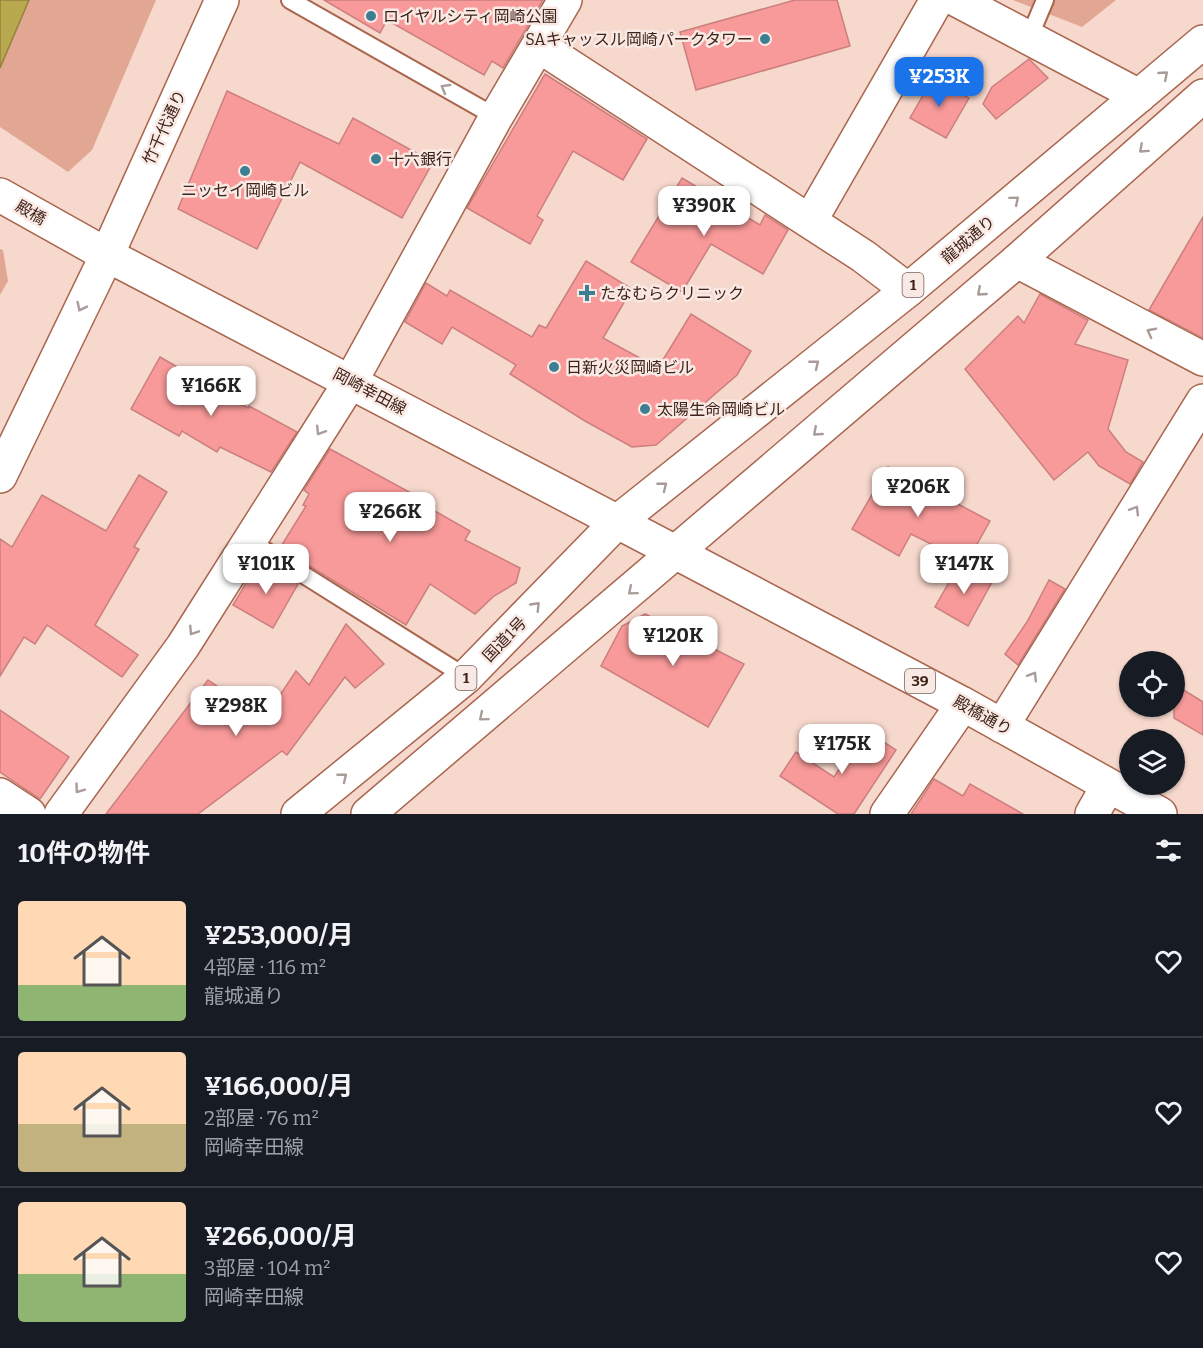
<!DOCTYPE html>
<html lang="ja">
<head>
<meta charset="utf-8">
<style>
	:root { --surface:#171b24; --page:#242831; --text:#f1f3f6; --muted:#9ea1a6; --line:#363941; --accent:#1a73e8 }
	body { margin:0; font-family:Bitter,"Noto Sans JP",serif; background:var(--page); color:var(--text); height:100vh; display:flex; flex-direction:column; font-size:22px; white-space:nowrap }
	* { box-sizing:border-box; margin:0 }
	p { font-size:20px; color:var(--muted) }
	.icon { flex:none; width:33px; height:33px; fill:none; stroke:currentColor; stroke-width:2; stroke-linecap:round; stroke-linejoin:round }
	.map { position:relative; height:814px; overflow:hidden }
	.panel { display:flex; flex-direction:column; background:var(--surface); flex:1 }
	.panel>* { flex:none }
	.buttons { position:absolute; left:1119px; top:651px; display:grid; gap:12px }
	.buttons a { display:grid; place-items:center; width:66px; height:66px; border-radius:50%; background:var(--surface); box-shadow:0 2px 4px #0004; font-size:30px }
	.price { position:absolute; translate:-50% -51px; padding:0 14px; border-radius:12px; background:#fff; color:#222; font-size:20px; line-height:39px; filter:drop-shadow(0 2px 3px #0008) }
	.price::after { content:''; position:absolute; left:50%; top:36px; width:18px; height:14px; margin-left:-9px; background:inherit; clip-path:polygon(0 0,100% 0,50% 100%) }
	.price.selected { background:var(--accent); color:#fff }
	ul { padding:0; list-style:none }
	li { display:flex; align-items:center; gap:18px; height:150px; padding:0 18px }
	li+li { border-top:2px solid var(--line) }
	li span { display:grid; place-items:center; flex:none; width:168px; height:120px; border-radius:6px; color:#555 }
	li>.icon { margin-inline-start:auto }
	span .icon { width:72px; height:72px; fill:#fffc; stroke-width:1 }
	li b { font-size:26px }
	h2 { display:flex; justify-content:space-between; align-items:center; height:72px; padding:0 18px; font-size:26px }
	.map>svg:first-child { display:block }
	.green { fill:#e1a793 }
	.water { fill:#b8a94e; stroke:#94813e; stroke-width:1.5 }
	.building { fill:#f89a99; stroke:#cb7f7e; stroke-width:1.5 }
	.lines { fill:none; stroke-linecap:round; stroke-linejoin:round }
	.lane-casing { stroke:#a9654d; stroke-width:20 }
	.street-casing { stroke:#a9654d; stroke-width:36 }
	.secondary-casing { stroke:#a9654d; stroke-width:36 }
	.primary-casing { stroke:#a9654d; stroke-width:36 }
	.highway-casing { stroke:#a9654d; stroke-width:36 }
	.lane { stroke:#fff; stroke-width:16 }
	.street { stroke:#fff; stroke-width:33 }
	.secondary { stroke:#fff; stroke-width:33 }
	.primary { stroke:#fff; stroke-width:33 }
	.highway { stroke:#fff; stroke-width:33 }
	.oneway { stroke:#a99c98 }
	.poi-dot { fill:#3e7e92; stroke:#f9e9e4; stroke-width:2 }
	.labels { text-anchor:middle; stroke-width:5; stroke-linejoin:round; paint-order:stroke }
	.shield { fill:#f9e9e4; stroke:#775e56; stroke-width:1.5 }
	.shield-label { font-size:15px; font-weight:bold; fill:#3f2319 }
	.poi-label { font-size:16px; fill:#3f2319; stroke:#f9e9e4; text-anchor:start }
	.street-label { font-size:16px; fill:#3f2319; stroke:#f9e9e4 }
</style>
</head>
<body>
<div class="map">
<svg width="1203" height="814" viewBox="0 0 1203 814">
	<rect width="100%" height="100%" fill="#f7d8cd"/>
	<g class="green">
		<polygon points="29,0 156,0 92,150 68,172 0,127 0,68"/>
		<polygon points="1013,0 1116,0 1082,27"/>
		<polygon points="0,249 3,250 8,281 0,295"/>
	</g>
	<polygon class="water" points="0,0 29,0 0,68"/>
	<g class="building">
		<polygon points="324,0 543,0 503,68 492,61 484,75 387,20 380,33"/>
		<polygon points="795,0 837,0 850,46 696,90 680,32"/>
		<polygon points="1029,59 1048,78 996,119 983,104 992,87"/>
		<polygon points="545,74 647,139 623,180 573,151 537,216 543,220 530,244 467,208"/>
		<polygon points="933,78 969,98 946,138 910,118"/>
		<polygon points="227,91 339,144 353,118 433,162 402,218 300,162 257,249 178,209"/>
		<polygon points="682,178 760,225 765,215 788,230 763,274 711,244 682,292 631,262"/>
		<polygon points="1203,217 1203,338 1149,310"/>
		<polygon points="586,261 632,289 603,338 658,368 691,314 751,351 737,375 656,445 632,447 585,421 510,374 516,365 452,327 442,344 405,322 426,283 447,296 450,290 532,337 539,325 546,328"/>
		<polygon points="1040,294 1088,320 1075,344 1128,360 1108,429 1126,452 1143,462 1130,484 1099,466 1088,452 1054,480 965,369 1018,316 1024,323"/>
		<polygon points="160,357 248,408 249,406 297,432 271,472 220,447 217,452 182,431 179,436 131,409"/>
		<polygon points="330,449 435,506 433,510 470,531 465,540 520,568 516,583 494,596 475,614 430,584 406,625 280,548 306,506 303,505 309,494 304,490"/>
		<polygon points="888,467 990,521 967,562 911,534 899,556 852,529"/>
		<polygon points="139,475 167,492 134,547 139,549 95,625 138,655 122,677 47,625 35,644 24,637 0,676 0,539 12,547 42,495 106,531"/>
		<polygon points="258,563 267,569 269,566 298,584 273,628 233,605"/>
		<polygon points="960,563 992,582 968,626 935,607"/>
		<polygon points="1049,580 1065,589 1018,665 1005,654 1027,622"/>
		<polygon points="645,614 744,664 708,727 601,666 622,626"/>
		<polygon points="346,624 384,664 355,688 345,677 287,755 282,751 198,814 106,814 208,680 265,718 296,671 309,685"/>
		<polygon points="1174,684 1203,702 1203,735 1174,718"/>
		<polygon points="0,710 69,757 40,799 0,772"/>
		<polygon points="865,730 896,750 854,814 838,814 780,776 796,752 834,777"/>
		<polygon points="934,779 963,796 970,784 1023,814 911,814"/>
	</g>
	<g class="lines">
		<defs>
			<g id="lane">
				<polyline points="290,0 496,117"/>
				<polyline points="1029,38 1045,0"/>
				<polyline points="250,541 466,677"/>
			</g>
			<g id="street">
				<polyline points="957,0 1139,96"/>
				<polyline points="539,46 863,256 908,290"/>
				<polyline points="810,221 937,0"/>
				<polyline points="1017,261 1203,359"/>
				<polyline points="0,476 107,255 222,0"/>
				<polyline points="1002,726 1203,401"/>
				<polyline points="0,795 29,814"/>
				<polyline points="61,814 183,646 351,381 496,117 565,0"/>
				<polyline points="887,814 963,704"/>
				<polyline points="1092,814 1108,786"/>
			</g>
			<polyline id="secondary" points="0,195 107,255 677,553"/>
			<polyline id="primary" points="677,553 963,704 1160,814"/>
			<g id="highway">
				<polyline points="298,814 466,677 617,522 908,290 1203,42"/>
				<polyline points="368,814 1017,261 1203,96"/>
			</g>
		</defs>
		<use href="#lane" class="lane-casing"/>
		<use href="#street" class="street-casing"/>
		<use href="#secondary" class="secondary-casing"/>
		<use href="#primary" class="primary-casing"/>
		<use href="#highway" class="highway-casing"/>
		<use href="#lane" class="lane"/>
		<use href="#street" class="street"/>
		<use href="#secondary" class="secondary"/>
		<use href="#primary" class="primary"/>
		<use href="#highway" class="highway"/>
	</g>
	<defs><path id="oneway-chevron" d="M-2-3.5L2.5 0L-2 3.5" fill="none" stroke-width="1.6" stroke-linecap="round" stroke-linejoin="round" transform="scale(1.5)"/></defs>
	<g class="oneway">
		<use href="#oneway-chevron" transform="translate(1164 75) rotate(-41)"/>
		<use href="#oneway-chevron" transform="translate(445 88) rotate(-150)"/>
		<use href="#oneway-chevron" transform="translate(1143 149) rotate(138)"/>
		<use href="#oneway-chevron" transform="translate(1015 200) rotate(-40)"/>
		<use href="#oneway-chevron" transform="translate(981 292) rotate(139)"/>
		<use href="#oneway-chevron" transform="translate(81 307) rotate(116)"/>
		<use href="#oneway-chevron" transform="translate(1151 332) rotate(-152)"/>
		<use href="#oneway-chevron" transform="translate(815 364) rotate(-39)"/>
		<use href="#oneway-chevron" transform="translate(320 431) rotate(122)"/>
		<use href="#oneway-chevron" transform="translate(817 432) rotate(139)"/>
		<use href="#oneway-chevron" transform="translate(663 486) rotate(-39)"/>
		<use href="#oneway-chevron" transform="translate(1135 510) rotate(-58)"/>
		<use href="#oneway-chevron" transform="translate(632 591) rotate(140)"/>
		<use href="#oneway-chevron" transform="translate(536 606) rotate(-46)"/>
		<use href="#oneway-chevron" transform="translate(193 631) rotate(123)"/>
		<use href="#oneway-chevron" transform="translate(1033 676) rotate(-58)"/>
		<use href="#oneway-chevron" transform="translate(483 717) rotate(140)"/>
		<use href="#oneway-chevron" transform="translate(343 777) rotate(-39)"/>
		<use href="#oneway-chevron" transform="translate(79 789) rotate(126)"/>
	</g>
	<g class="poi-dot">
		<circle cx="371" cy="16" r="6"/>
		<circle cx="765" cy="39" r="6"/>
		<circle cx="376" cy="159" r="6"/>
		<circle cx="245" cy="171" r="6"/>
		<path d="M584 284h6v6h6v6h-6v6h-6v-6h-6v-6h6z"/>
		<circle cx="554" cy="367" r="6"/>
		<circle cx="645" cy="409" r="6"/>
	</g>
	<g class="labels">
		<g class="shield">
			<rect x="902.5" y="273" width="21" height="24" rx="4.5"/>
			<rect x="455.5" y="666" width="21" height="24" rx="4.5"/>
			<rect x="905" y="669" width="30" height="24" rx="4.5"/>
		</g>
		<g class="shield-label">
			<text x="913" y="290">1</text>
			<text x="466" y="683">1</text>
			<text x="920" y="686">39</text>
		</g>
		<g class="poi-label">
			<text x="383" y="22">ロイヤルシティ岡崎公園</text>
			<text x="753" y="45" text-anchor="end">SAキャッスル岡崎パークタワー</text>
			<text x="388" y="165">十六銀行</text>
			<text x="245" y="196" text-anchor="middle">ニッセイ岡崎ビル</text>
			<text x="600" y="299">たなむらクリニック</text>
			<text x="566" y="373">日新火災岡崎ビル</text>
			<text x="657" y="415">太陽生命岡崎ビル</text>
		</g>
		<g class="street-label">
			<text transform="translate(164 127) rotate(-65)" y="6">竹千代通り</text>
			<text transform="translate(31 212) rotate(30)" y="6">殿橋</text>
			<text transform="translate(968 239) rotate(-40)" y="6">龍城通り</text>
			<text transform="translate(370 391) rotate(28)" y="6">岡崎幸田線</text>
			<text transform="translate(504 639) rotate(-46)" y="6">国道1号</text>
			<text transform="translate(983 715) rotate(29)" y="6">殿橋通り</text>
		</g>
	</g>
</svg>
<div class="buttons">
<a><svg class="icon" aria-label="locate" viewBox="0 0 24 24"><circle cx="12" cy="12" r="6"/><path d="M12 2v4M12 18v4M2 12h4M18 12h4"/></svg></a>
<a><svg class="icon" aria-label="layers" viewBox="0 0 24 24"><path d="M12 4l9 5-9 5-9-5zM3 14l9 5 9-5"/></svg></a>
</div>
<b class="price selected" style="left:939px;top:108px">¥253K</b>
<b class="price" style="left:704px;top:237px">¥390K</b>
<b class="price" style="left:211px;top:417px">¥166K</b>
<b class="price" style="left:918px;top:518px">¥206K</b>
<b class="price" style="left:390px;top:543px">¥266K</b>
<b class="price" style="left:266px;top:595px">¥101K</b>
<b class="price" style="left:964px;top:595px">¥147K</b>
<b class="price" style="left:673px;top:667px">¥120K</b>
<b class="price" style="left:236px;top:737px">¥298K</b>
<b class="price" style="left:842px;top:775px">¥175K</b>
</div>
<section class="panel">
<h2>10件の物件<svg class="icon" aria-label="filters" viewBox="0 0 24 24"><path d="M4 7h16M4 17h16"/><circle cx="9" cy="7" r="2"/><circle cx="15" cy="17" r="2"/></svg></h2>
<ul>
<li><span style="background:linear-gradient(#ffd9b3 70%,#8fb573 0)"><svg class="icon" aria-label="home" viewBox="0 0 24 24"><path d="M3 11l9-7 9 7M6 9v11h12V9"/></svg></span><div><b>¥253,000/月</b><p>4部屋 · 116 m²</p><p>龍城通り</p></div><svg class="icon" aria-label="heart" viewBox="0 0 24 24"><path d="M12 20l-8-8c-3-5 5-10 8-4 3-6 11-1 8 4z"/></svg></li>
<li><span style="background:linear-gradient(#ffd9b3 60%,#c2b280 0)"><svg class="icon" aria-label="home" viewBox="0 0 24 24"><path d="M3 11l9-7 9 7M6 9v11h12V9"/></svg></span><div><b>¥166,000/月</b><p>2部屋 · 76 m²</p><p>岡崎幸田線</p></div><svg class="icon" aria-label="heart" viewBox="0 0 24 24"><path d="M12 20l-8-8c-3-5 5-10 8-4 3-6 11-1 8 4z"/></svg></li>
<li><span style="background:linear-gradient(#ffd9b3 60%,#8fb573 0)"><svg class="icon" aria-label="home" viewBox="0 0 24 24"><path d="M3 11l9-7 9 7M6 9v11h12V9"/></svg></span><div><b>¥266,000/月</b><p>3部屋 · 104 m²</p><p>岡崎幸田線</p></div><svg class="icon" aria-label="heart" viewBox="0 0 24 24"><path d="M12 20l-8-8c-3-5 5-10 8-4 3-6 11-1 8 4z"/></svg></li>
</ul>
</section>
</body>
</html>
